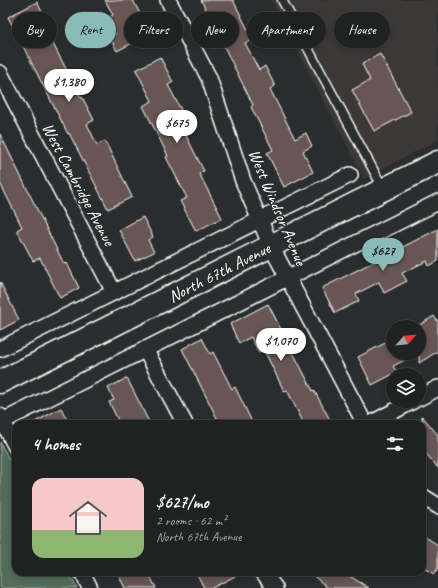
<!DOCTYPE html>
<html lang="en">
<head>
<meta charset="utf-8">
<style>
	:root { --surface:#202222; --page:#282a2a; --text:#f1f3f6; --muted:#a2a4a5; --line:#3d3f40; --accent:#8bbbb9 }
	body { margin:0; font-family:Caveat,sans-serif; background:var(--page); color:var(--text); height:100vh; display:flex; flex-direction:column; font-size:15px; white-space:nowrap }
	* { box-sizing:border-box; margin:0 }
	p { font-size:13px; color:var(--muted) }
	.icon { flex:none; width:22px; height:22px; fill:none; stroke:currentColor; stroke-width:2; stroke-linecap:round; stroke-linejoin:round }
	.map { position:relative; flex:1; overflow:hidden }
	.drawer { position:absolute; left:12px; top:420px; width:414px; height:156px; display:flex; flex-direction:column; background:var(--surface); border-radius:12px; box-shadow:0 2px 6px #0003,0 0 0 1px var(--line) }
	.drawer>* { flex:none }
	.hud { position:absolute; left:12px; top:12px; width:414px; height:36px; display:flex; gap:8px }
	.needle { width:26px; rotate:63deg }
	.tools { position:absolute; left:386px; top:320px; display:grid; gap:8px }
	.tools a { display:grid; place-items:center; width:40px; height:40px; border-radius:50%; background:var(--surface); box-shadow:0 2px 6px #0003,0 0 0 1px var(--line); font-size:20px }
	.price { position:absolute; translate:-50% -34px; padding:0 9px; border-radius:14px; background:#fff; color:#222; font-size:13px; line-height:26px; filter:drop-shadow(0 1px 2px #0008) }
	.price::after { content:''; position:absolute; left:50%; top:24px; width:12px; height:9px; margin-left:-6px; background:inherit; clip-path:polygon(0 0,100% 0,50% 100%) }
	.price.current { background:var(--accent); color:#111 }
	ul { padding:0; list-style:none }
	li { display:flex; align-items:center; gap:12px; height:100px; padding:0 20px }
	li+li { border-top:1px solid var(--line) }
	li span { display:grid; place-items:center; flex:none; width:112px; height:80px; border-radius:12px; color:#555 }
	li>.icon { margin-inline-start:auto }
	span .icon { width:48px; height:48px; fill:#fffc; stroke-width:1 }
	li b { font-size:17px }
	h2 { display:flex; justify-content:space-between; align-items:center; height:48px; padding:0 20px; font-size:17px }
	.chip { padding:0 14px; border-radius:18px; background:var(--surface); box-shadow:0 2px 6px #0003,0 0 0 1px var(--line); font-size:14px; line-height:36px }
	.chip.current { background:var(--accent); color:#111 }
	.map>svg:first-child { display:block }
	.built { fill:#3d3939 }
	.green { fill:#526c5a; stroke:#a8b6ac }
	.building { fill:#685654; stroke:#fff }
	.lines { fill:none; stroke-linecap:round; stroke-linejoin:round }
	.lane-casing { stroke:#fff; stroke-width:11 }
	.street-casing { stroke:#fff; stroke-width:18 }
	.secondary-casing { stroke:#fff; stroke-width:25 }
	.lane { stroke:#2a2d2e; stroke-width:8 }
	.street { stroke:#2a2d2e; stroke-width:15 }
	.secondary { stroke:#2a2d2e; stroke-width:22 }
	.labels { text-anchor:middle; stroke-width:3; stroke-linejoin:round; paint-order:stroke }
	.street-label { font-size:17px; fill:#fff; stroke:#2a2d2e }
</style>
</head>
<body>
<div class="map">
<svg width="438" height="588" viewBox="0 0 438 588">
	<rect width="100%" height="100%" fill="#2a2d2e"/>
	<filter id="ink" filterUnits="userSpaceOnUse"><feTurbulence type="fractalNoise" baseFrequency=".025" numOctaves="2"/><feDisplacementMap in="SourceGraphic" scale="8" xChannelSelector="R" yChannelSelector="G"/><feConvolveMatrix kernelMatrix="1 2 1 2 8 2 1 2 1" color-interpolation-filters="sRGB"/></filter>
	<g filter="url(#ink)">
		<polygon class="built" points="271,0 438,0 438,140 364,178"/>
		<polygon class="green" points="0,442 16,472 16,572 68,572 77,588 0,588"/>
		<g class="building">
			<polygon points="105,0 133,0 150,34 117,51 110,37 116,34 108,18 113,15"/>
			<polygon points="201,0 233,0 253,40 245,43 259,70 265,66 275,86 270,89 295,139 306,133 312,146 303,151 313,172 284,187 267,153 273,150 251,107 253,105"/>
			<polygon points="37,2 52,32 48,34 81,98 82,97 94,120 87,124 97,145 105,141 132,197 108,209 69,133 68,134 8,17"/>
			<polygon points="380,54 411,112 374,131 352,90 370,80 362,64"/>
			<polygon points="160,57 173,82 168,85 188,123 181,126 204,171 199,173 222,218 196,231 180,201 187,198 166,157 168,156 143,106 152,101 136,70"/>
			<polygon points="0,134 64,264 67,263 79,288 60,298 40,258 33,261 17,230 22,227 0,183"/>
			<polygon points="143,217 153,237 148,240 154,252 135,261 119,230"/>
			<polygon points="438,229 438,261 429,266 427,261 402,273 407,281 384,293 379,282 356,294 359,301 335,313 322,288"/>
			<polygon points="0,282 19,320 0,330"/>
			<polygon points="268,304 313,391 314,390 330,420 322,424 304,424 287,390 284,391 264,350 259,353 251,337 239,343 230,324"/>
			<polygon points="434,316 438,322 438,351 419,363 419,327 416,327"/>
			<polygon points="202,338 210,354 213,352 232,389 235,387 253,424 220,424 182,349"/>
			<polygon points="393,339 393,353 419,353 393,366 397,372 372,385 358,357"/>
			<polygon points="127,378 150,424 120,424 109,402 114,400 108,388"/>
			<polygon points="61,408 69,424 31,424"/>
			<polygon points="422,416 438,435 438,468 422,449"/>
			<polygon points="422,535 438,545 438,568 434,574 422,567"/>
			<polygon points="117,572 148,572 156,588 125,588"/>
			<polygon points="196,572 243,572 212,588 204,588"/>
			<polygon points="309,572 343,572 369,588 328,588"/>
		</g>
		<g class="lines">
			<defs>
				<polyline id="lane" points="282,0 383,188"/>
				<g id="street">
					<polyline points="168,0 209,78 243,181 271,246 365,424"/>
					<polyline points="0,73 114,292"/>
					<polyline points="0,349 350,175"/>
					<polyline points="145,349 185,424"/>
					<polyline points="419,398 438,388"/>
					<polyline points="0,416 16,447"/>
					<polyline points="3,421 438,202"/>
					<polyline points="370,424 413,401"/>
					<polyline points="422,496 438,506"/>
					<polyline points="82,572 90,588"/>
					<polyline points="263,572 275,588"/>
				</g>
				<polyline id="secondary" points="0,382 438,162"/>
			</defs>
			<use href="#lane" class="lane-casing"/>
			<use href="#street" class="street-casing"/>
			<use href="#secondary" class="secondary-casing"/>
			<use href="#lane" class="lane"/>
			<use href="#street" class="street"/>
			<use href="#secondary" class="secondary"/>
		</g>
	</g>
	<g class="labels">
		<g class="street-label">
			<text transform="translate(79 184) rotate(62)" y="6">West Cambridge Avenue</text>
			<text transform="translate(278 207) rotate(67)" y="6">West Windsor Avenue</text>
			<text transform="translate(219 272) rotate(-27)" y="6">North 67th Avenue</text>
		</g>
	</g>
</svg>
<div class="tools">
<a><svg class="needle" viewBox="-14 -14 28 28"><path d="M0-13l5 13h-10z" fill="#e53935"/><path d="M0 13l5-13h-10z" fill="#a2a4a5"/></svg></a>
<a><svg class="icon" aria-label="layers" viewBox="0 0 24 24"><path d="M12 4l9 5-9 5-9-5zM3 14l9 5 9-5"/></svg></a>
</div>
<b class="price" style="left:69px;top:103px">$1,380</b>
<b class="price" style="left:177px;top:144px">$675</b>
<b class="price current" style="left:383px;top:272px">$627</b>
<b class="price" style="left:281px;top:362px">$1,070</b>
<div class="hud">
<a class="chip">Buy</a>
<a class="chip current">Rent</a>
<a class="chip">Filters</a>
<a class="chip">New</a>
<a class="chip">Apartment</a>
<a class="chip">House</a>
</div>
<section class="drawer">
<h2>4 homes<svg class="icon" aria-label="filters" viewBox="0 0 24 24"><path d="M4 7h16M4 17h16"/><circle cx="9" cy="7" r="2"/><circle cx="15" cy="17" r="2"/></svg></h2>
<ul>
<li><span style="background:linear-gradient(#f6c9c9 65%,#8fb573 0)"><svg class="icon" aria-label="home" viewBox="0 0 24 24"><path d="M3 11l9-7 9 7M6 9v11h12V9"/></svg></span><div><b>$627/mo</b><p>2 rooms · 62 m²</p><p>North 67th Avenue</p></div></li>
</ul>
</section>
</div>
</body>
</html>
